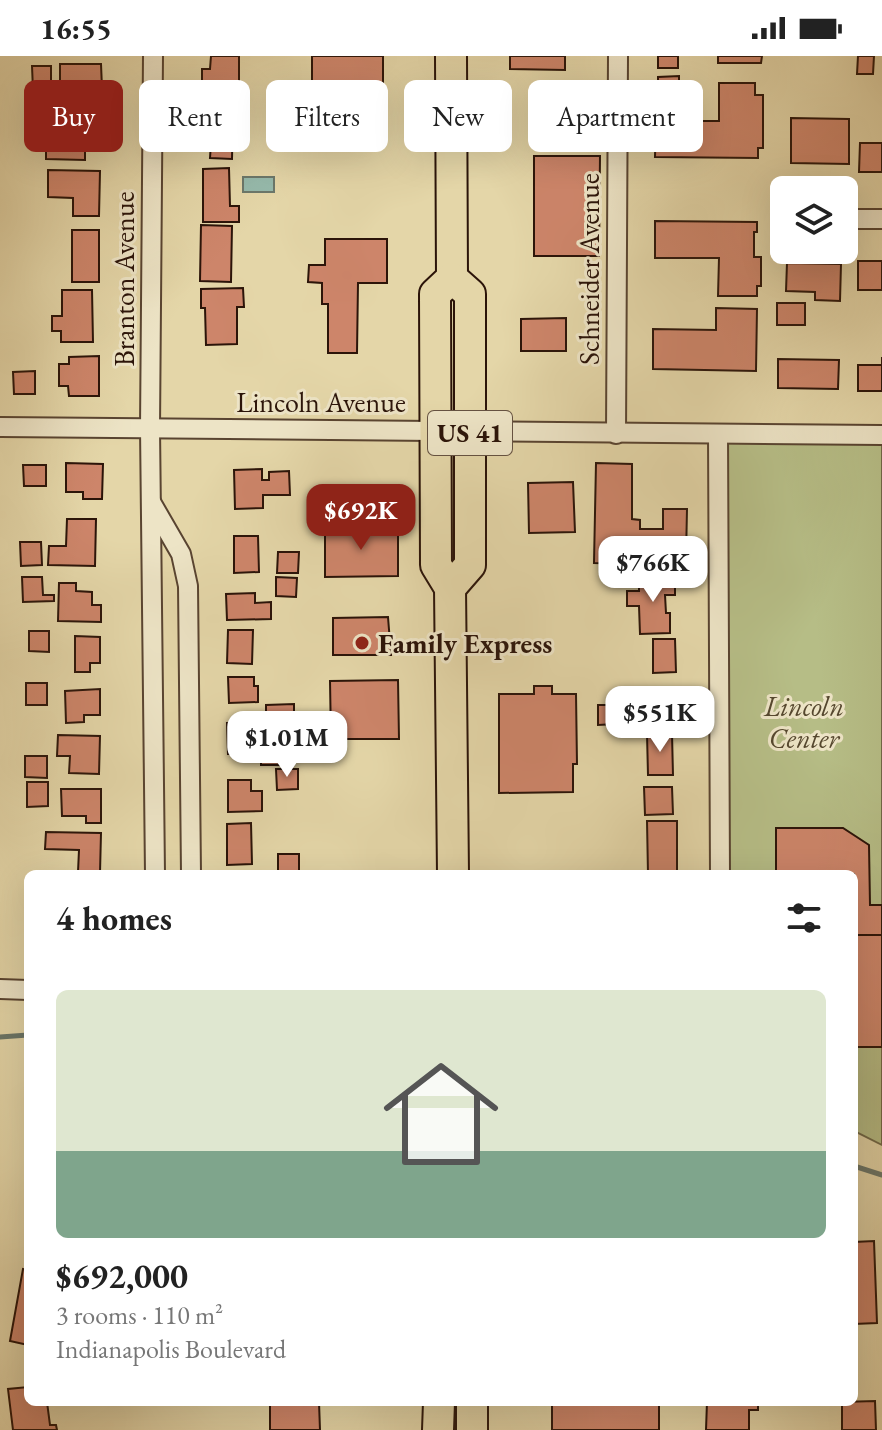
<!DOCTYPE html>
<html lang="en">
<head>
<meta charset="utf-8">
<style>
	:root { --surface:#fff; --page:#f2f2f2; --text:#222; --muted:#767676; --accent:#8f2418 }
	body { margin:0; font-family:"EB Garamond",serif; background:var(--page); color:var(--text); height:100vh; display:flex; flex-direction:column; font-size:30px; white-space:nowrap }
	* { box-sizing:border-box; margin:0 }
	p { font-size:26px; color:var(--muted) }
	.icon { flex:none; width:44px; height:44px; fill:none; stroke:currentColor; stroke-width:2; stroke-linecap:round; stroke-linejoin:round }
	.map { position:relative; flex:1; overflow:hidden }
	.sheet { position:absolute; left:24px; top:814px; width:834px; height:536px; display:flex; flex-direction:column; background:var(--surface); border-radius:12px; box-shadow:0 8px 32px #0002 }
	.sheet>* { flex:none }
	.top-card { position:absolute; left:24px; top:24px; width:834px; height:72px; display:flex; gap:16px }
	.fabs { position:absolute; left:770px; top:120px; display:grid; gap:16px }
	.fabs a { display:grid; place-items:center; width:88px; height:88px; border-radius:12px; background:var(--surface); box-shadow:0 8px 32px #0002; font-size:40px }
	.price { position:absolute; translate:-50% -68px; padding:0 18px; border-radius:16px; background:#fff; color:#222; font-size:26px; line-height:52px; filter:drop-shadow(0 2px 4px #0008) }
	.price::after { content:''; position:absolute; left:50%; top:48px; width:24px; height:18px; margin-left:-12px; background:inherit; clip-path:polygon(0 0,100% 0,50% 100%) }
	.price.selected { background:var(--accent); color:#fff }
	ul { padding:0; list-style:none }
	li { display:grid; align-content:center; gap:16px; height:424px; padding:0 32px }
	li span { display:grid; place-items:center; height:248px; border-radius:12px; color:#555 }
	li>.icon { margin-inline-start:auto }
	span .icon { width:144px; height:144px; fill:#fffc; stroke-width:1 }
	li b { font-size:34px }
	h2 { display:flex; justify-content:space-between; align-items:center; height:96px; padding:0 32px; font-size:34px }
	.pill { padding:0 28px; border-radius:12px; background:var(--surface); box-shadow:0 8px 32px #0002; font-size:28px; line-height:72px }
	.pill.selected { background:var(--accent); color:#fff }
	.status { display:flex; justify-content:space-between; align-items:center; height:56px; padding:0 40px; background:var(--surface); direction:ltr }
	.status svg { height:22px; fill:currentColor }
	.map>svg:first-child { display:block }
	.green { fill:#b6bd86; stroke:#706848; stroke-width:2 }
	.water { fill:#95b9ab; stroke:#6b776a; stroke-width:2 }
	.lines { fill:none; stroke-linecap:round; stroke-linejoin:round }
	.stream { stroke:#6b776a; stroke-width:5 }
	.building { fill:#cd856a; stroke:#2b1409; stroke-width:2 }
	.minor-casing { stroke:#594431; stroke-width:22 }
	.trunk-casing { stroke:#2b1409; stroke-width:34 }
	.minor { stroke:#ede4c6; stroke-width:18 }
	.trunk { stroke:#e4d6a8; stroke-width:30 }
	.poi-dot { fill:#8f2418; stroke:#ede4c6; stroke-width:3 }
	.labels { text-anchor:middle; stroke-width:6; stroke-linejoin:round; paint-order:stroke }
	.shield { fill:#ede4c6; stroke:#655242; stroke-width:2 }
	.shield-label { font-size:26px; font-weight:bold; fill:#2b1409 }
	.street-label { font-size:28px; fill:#2b1409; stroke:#ede4c6 }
	.poi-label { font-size:28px; font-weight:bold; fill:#2b1409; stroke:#ede4c6; text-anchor:start }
	.park-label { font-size:28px; font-style:italic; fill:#55472e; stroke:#ede4c6 }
</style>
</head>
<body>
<div class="status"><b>16:55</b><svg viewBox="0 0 49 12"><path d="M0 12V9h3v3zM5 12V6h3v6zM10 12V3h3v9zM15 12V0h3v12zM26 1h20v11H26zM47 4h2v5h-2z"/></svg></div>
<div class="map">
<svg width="882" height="1374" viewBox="0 0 882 1374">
	<rect width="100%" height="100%" fill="#e4d6a8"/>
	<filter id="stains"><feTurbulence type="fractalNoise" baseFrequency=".0025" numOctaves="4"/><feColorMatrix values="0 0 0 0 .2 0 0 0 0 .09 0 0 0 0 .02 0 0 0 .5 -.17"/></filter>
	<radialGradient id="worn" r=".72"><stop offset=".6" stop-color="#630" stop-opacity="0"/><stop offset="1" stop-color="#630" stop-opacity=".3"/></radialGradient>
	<polygon class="green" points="724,385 882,386 882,1089 854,1075 854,818 728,818"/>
	<rect class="water" x="243" y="121" width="31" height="15"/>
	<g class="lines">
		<g class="stream">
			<polyline points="0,981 28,979"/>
			<polyline points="854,1110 882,1119"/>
		</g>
	</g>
	<g class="building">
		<polygon points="211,0 239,0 239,44 202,43 202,13 210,13"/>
		<polygon points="312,0 383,0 383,31 312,30"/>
		<polygon points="510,0 565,0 565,14 510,13"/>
		<rect x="658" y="0" width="20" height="12"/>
		<polygon points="718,0 762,0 761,7 718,7"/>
		<polygon points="858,0 874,0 873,18 857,18"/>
		<polygon points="60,8 101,8 102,32 60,33"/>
		<polygon points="32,10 51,10 51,34 33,34"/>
		<polygon points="679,20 679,50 658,50 658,21"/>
		<polygon points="719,27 755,27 755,39 763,39 763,92 758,92 758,102 655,101 656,60 666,61 666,65 719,65"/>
		<polygon points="46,50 99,50 99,80 85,80 85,104 46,103"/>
		<polygon points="205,52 233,52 232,103 210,102 211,87 204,87"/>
		<polygon points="791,62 849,63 849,108 791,107"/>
		<polygon points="860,87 882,87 882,116 859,116"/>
		<polygon points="534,100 600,100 599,200 534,200"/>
		<polygon points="229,112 230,150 239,150 239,166 203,166 203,113"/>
		<polygon points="48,114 100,115 99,160 73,160 73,142 48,141"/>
		<polygon points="655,165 757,166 757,176 754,176 754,201 761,201 761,230 757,230 757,240 718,240 719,202 655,202"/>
		<polygon points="201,169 232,170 231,226 200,225"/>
		<rect x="72" y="174" width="27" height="52"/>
		<polygon points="325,183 387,183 387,227 358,227 357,297 328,297 328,248 322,248 322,227 308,226 309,209 325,209"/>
		<rect x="858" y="205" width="24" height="29"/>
		<polygon points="787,207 841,208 840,245 815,244 815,236 786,235"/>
		<polygon points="243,232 244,251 237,251 237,288 206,289 205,252 201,252 201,233"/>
		<polygon points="62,234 92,234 93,286 61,286 61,275 52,275 52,260 62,260"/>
		<rect x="777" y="247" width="28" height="22"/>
		<polygon points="716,252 757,253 756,315 653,313 653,273 716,274"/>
		<polygon points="566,262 566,295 521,295 521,263"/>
		<polygon points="99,300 99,340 69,340 68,330 59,330 59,308 69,308 69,301"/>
		<polygon points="882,301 882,335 858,335 858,309 882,309"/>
		<polygon points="778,303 839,304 838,333 778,332"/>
		<polygon points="35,315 35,338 14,338 13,316"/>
		<polygon points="66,407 103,408 102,443 83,443 83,436 66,436"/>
		<polygon points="596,407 632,408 632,463 640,464 640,473 663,473 663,453 687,453 686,501 632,500 632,508 594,507"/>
		<polygon points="23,409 46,409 46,430 24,430"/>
		<polygon points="262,413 262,424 269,424 269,416 289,415 290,439 263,439 263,452 235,453 234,414"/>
		<polygon points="573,426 575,476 529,477 528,427"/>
		<polygon points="67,463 96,463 95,510 48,509 49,490 66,490"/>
		<polygon points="325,471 398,471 398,520 325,521"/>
		<polygon points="234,480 258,480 259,516 234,517"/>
		<polygon points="20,486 41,486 42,509 21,510"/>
		<polygon points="278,496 299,496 298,517 277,517"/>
		<polygon points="22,521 42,521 43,539 54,539 54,545 23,546"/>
		<polygon points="276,521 297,522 296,541 276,540"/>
		<polygon points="675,522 675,539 665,539 666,557 670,557 670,577 640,578 639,550 627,550 627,535 639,535 639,523"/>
		<polygon points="59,527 76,527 76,535 92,536 92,549 101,549 101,566 58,565"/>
		<polygon points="255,537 255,547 271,546 271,563 227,564 226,538"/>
		<polygon points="388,561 391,599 333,599 333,562"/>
		<polygon points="228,574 253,574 252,608 227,607"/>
		<polygon points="29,575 49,575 49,596 29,595"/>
		<polygon points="75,580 100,581 100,607 90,607 90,616 75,616"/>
		<polygon points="653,583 675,583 676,616 653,617"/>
		<polygon points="228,621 254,621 254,630 258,630 258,646 229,647"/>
		<polygon points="398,624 399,683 331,683 330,625"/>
		<rect x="26" y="627" width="21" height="22"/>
		<polygon points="534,630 552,630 552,638 576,638 577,708 573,708 573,736 499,737 499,638 534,638"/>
		<polygon points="636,631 675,632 674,659 652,659 652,653 636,653"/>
		<polygon points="100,633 100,659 84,659 84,666 66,667 65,635"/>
		<polygon points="294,648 294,660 266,661 266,649"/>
		<polygon points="598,649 615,649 616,668 598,669"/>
		<polygon points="259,666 260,697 228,698 227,667"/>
		<polygon points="647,678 672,678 673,719 648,719"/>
		<polygon points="58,679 100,680 99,718 69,717 70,700 57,700"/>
		<rect x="261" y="687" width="22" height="22"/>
		<polygon points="25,700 47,700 47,722 25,721"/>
		<polygon points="276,713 298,713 298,733 277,734"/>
		<polygon points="228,724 251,724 251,735 262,735 262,755 228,756"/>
		<polygon points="27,726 48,726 48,750 27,751"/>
		<polygon points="644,731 672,731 673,758 645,759"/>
		<polygon points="61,733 101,733 101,767 86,767 86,760 62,760"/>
		<polygon points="647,765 677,765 677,818 648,818"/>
		<polygon points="251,767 252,808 227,809 227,768"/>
		<polygon points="776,772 843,772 869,789 870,849 882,849 882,879 854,879 854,818 776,818"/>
		<polygon points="46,776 101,777 100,817 78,816 79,794 45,793"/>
		<polygon points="278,798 299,798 299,816 278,817"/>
		<rect x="854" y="879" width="28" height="112"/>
		<polygon points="874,1185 877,1267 854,1268 854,1186"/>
		<polygon points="23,1213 28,1214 28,1289 10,1285"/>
		<polygon points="28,1331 28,1346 47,1346 50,1369 56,1369 57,1374 13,1374 8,1333"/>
		<polygon points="875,1345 876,1374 842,1374 842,1346"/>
		<polygon points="270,1346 319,1346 320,1374 270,1374"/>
		<rect x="552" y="1346" width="107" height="28"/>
		<polygon points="707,1346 758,1346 758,1354 749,1354 749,1374 706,1374"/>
	</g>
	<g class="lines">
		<defs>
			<g id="minor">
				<polyline points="153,0 150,372 155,818"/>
				<polyline points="844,163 882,163"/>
				<polyline points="0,371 882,379"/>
				<polyline points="616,378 618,0"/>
				<polyline points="718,378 720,818"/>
				<polyline points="151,446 181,498 188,530 191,818"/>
				<polyline points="0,933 28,934"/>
			</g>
			<g id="trunk">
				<polyline points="451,0 452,222 435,238 436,509 450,532 453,818"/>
				<polyline points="450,532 470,509 470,238 452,222"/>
				<polyline points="472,1346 472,1374"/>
				<polyline points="438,1374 439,1346"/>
			</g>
		</defs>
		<use href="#minor" class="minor-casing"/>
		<use href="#trunk" class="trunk-casing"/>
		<use href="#minor" class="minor"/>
		<use href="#trunk" class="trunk"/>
	</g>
	<circle class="poi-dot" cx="362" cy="587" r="8"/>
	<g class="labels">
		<rect class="shield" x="428" y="355" width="84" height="44" rx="6"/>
		<g class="shield-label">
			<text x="470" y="386">US 41</text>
		</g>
		<g class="street-label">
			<text transform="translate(589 213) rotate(-90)" y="10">Schneider Avenue</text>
			<text transform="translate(124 223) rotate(-90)" y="10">Branton Avenue</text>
			<text x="321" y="356">Lincoln Avenue</text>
		</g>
		<g class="poi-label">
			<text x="378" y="597">Family Express</text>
		</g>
		<g class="park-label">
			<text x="804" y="660">Lincoln<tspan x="804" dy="32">Center</tspan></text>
		</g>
	</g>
	<rect width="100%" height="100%" filter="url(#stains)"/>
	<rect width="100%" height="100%" fill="url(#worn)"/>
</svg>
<div class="fabs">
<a><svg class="icon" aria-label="layers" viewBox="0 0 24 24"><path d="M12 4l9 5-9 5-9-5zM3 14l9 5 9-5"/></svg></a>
</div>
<b class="price selected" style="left:361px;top:496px">$692K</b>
<b class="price" style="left:653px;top:548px">$766K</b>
<b class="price" style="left:660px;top:698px">$551K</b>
<b class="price" style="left:287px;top:723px">$1.01M</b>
<div class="top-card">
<a class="pill selected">Buy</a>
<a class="pill">Rent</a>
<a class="pill">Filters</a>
<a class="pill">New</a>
<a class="pill">Apartment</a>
</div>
<section class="sheet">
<h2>4 homes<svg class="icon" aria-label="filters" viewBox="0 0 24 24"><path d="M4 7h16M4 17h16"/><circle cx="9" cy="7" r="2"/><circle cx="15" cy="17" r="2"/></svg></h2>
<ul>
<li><span style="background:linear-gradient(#dfe7d0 65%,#7fa58c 0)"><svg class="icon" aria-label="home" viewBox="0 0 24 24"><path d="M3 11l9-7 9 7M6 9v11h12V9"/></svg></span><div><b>$692,000</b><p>3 rooms · 110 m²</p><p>Indianapolis Boulevard</p></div></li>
</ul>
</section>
</div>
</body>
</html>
